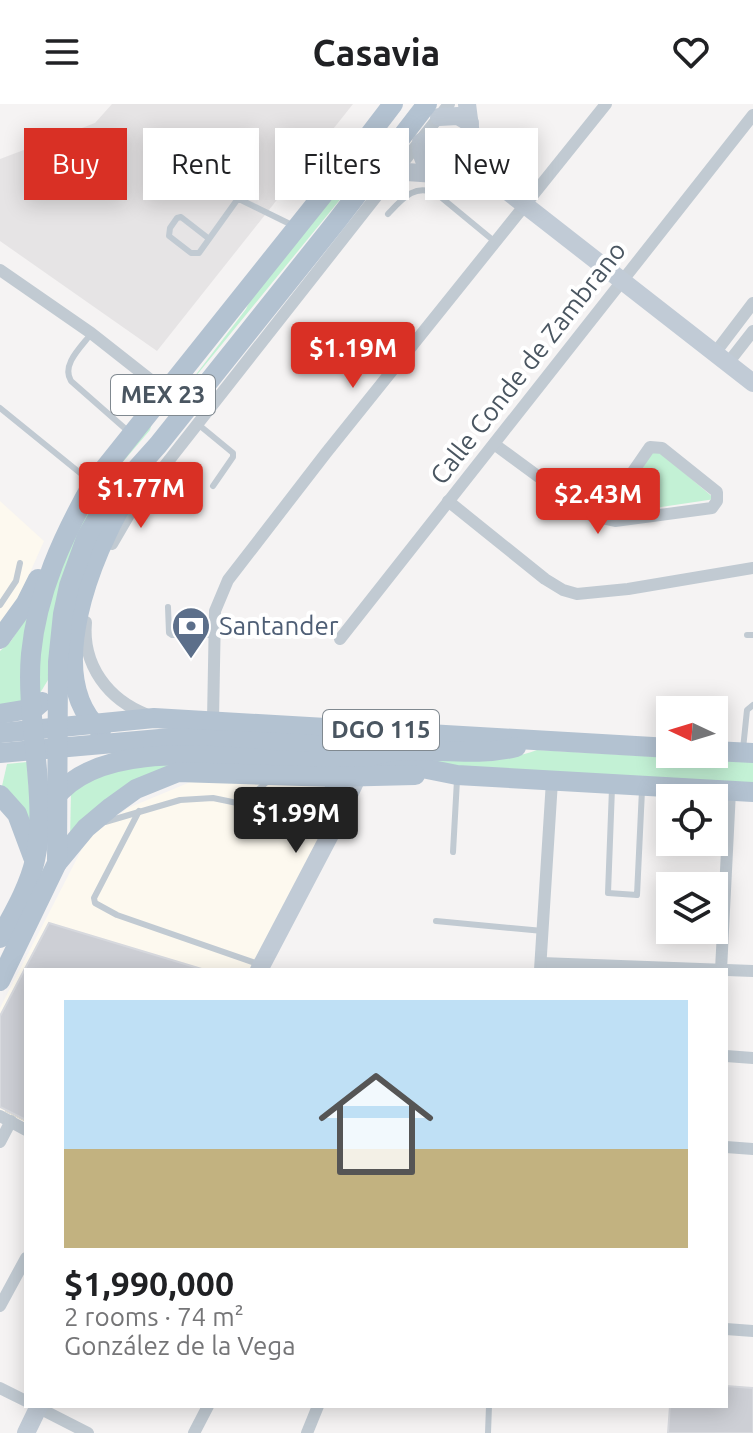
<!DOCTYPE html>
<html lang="en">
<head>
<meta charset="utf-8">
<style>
	:root { --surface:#fff; --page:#f2f2f2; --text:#202124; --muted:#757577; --accent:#d93025 }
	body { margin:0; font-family:Ubuntu,sans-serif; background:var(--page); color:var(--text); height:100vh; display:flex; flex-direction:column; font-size:30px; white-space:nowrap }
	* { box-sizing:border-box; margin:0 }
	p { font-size:26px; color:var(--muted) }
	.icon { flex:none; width:44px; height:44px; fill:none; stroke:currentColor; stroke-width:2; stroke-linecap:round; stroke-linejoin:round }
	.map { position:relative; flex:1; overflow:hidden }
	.side { position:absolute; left:24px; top:864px; width:704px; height:440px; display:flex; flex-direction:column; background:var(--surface); border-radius:0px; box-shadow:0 4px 20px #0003 }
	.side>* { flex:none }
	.guide { position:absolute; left:24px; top:24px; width:706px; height:72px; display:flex; gap:16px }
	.needle { width:52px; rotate:274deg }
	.buttons { position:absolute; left:656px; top:592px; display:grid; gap:16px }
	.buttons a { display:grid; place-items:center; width:72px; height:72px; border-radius:0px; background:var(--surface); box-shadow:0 4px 20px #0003; font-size:40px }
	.price { position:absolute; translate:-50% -68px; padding:0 18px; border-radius:8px; background:var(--accent); color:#fff; font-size:26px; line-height:52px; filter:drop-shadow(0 2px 4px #0008) }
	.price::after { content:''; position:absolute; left:50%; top:48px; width:24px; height:18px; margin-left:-12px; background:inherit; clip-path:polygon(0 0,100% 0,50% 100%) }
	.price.active { background:#222; color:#fff }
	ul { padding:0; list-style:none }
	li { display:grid; align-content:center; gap:16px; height:424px; padding:0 40px }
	li span { display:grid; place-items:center; height:248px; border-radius:0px; color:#555 }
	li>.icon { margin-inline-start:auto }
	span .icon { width:144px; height:144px; fill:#fffc; stroke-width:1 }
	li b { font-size:34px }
	.chip { padding:0 28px; border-radius:0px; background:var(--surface); box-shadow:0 4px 20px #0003; font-size:28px; line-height:72px }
	.chip.active { background:var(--accent); color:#fff }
	header { display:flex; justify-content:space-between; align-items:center; height:104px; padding:0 40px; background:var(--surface); font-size:36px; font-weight:700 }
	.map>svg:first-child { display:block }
	.commercial { fill:#fdf9ef }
	.education { fill:#e6e4e5 }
	.green { fill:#c3f1d5 }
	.building { fill:#cdcfd5; stroke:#d7d9de; stroke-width:2; filter:url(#shadow) }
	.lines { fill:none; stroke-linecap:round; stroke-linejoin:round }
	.lane { stroke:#c1cad2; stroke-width:6 }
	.street { stroke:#c1cad2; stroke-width:12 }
	.secondary { stroke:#c1cbd6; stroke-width:18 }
	.primary { stroke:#b3c2d1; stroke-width:20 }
	.labels { text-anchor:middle; stroke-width:8; stroke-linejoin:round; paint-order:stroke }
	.shield { fill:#fff; stroke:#808990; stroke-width:2 }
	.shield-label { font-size:24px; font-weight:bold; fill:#4a5661 }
	.street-label { font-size:26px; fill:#4a5661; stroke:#fff }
	.service-label { font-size:26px; fill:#4e5e75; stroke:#fff; text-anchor:start }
</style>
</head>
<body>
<header><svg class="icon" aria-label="menu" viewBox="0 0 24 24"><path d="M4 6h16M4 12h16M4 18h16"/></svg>Casavia<svg class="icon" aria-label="heart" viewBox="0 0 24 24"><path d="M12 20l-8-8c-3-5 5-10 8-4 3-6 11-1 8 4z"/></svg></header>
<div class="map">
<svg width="753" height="1329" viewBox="0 0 753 1329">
	<defs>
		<filter id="shadow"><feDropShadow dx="6" dy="3.5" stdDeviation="0" flood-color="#0004"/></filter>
	</defs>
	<rect width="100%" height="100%" fill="#f5f3f3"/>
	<g class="commercial">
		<polygon points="0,397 44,437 21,489 0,526"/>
		<polygon points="200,674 304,679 332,683 332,698 325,722 251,866 26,866 26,1019 0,1005 0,904 87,735 128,704"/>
	</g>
	<polygon class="education" points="112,0 353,0 157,247 0,137 0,55 95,19"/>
	<g class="green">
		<polygon points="356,76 178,294 246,205 257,182 334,89"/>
		<polygon points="154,311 150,326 116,366 100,390 75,439 48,576 37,594 38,556 48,494 89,399"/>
		<polygon points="655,344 715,395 614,410"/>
		<polygon points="29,509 24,594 20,600 0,603 0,547 11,537"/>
		<path d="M 537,646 L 753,658 L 753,681 L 460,664 L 410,652 C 453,654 496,661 537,646 Z"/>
		<polygon points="173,657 169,668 70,736 71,687 108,668"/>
		<polygon points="27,658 32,725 2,682 7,660"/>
	</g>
	<g class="building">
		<polygon points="49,819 205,866 26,866 26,1016 0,1003 0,912"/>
		<polygon points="726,1282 753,1284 753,1329 668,1329 670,1302 726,1302"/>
	</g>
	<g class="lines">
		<g class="lane">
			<path d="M 388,110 C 403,94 415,79 437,90 L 494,137"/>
			<polyline points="208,134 181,113 177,114 170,124 169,132 191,149 199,149 237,96 241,96 292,121"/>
			<path d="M 91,230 C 81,243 61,261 71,277 L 129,328"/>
			<polyline points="0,304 90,377"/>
			<polyline points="199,321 233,349 233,353 213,382"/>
			<polyline points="0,501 16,477 20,459"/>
			<polyline points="168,503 169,529 172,531 214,531"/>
			<polyline points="747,531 753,531"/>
			<polyline points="743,645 747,606 753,601"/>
			<polyline points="612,684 608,789 637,791 642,686"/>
			<polyline points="242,700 269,676"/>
			<polyline points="139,707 94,794 95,799 117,811 261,861"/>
			<polyline points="105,718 180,696 213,694 242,700 255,710 287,714 300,722 332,725"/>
			<polyline points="453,748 457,676"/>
			<polyline points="436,817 543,827"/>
			<polyline points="488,1329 489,1302"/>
		</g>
		<g class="street">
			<polyline points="0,166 91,229 166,288"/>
			<polyline points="715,249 753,199"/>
			<polyline points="728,259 753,227"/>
			<polyline points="494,340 592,412 615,417 712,404 717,397 717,388 662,344 650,343 601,414"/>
			<polyline points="448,397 545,475 563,486 577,490 628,485 753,464"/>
			<polyline points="112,440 137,397 449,0"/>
			<path d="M 86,518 C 82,561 108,596 148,611"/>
			<polyline points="340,535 753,11"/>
			<polyline points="213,616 215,507 228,476 326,349 606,0"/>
			<polyline points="541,859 753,867"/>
			<polyline points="540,866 552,677"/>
			<polyline points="721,866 730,687"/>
			<polyline points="726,952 753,954"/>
			<polyline points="0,1012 26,1026"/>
			<polyline points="0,1038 11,1017"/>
			<polyline points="726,1043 753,1045"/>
			<polyline points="0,1202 26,1154"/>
			<polyline points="726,1225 753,1227"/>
			<polyline points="0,1284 26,1297"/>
			<polyline points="35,1302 88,1329"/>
			<polyline points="194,1329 208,1302"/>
			<polyline points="307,1329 318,1302"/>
		</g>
		<g class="secondary">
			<polyline points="467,0 475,62 753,279"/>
			<polyline points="439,13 458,12 470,19"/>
			<path d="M 421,38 C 421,54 424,60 436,70"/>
			<polyline points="338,72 377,66 436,70 475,62"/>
			<polyline points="259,866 333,725 362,663"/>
			<polyline points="26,1329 39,1302"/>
		</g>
		<g class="primary">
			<polyline points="0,535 26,499 38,475"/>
			<polyline points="0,610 35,604 42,598"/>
			<path d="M 101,627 C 40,573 93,449 126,393"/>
			<polyline points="0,629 154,614 670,644"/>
			<polyline points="714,647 753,649"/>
			<polyline points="0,649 171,634 301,640 337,643 367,653 457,671 753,688"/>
			<polyline points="327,665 345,699"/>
			<polyline points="0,691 17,710 33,753"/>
			<path d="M 54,695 C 104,629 238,657 310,658 C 324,658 339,659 353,657 C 367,655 379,648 394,647 C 434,644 476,653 516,643"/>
			<polyline points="57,759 86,724 111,703 136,685 178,668 333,673 415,671"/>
			<path d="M 0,834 C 13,810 29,783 35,756 C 49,694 25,616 31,550 C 37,488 63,432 93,379 L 338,72 L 393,0"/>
			<polyline points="0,877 57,759 58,558 63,510 69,482 87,432 100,410 123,380 158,341 336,118 427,0"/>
		</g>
	</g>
	<defs>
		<symbol id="bank-pin" viewBox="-11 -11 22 30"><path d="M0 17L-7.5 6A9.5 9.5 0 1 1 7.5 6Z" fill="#5c6f8a" stroke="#fff"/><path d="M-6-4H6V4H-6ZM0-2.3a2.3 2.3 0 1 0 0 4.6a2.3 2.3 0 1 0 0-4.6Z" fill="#fff"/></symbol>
	</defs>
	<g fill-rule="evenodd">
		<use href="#bank-pin" x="169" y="500" width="44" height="60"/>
	</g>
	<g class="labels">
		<g class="shield">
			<rect x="111" y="271" width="104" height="40" rx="6"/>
			<rect x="323" y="606" width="116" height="40" rx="6"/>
		</g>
		<g class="shield-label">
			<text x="163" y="299">MEX 23</text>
			<text x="381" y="634">DGO 115</text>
		</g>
		<g class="street-label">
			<text transform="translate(528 259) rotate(-52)" y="9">Calle Conde de Zambrano</text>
		</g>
		<g class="service-label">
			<text x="219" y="531">Santander</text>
		</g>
	</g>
</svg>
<div class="buttons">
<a><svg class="needle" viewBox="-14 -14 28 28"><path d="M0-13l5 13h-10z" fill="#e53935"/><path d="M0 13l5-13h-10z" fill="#757577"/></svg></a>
<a><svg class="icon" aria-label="locate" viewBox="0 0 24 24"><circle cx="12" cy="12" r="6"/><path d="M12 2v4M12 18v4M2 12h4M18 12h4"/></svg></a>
<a><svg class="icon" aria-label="layers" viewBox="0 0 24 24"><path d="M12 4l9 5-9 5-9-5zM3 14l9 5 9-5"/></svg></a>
</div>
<b class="price" style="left:353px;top:286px">$1.19M</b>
<b class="price" style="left:141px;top:426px">$1.77M</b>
<b class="price" style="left:598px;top:432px">$2.43M</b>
<b class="price active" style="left:296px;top:751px">$1.99M</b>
<div class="guide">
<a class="chip active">Buy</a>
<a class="chip">Rent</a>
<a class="chip">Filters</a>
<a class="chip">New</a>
</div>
<section class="side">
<ul>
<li><span style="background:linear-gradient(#bfe0f5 60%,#c2b280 0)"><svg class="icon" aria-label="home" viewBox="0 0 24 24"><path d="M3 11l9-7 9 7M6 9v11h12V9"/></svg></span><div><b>$1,990,000</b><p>2 rooms · 74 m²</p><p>González de la Vega</p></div></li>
</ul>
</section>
</div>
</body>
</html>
